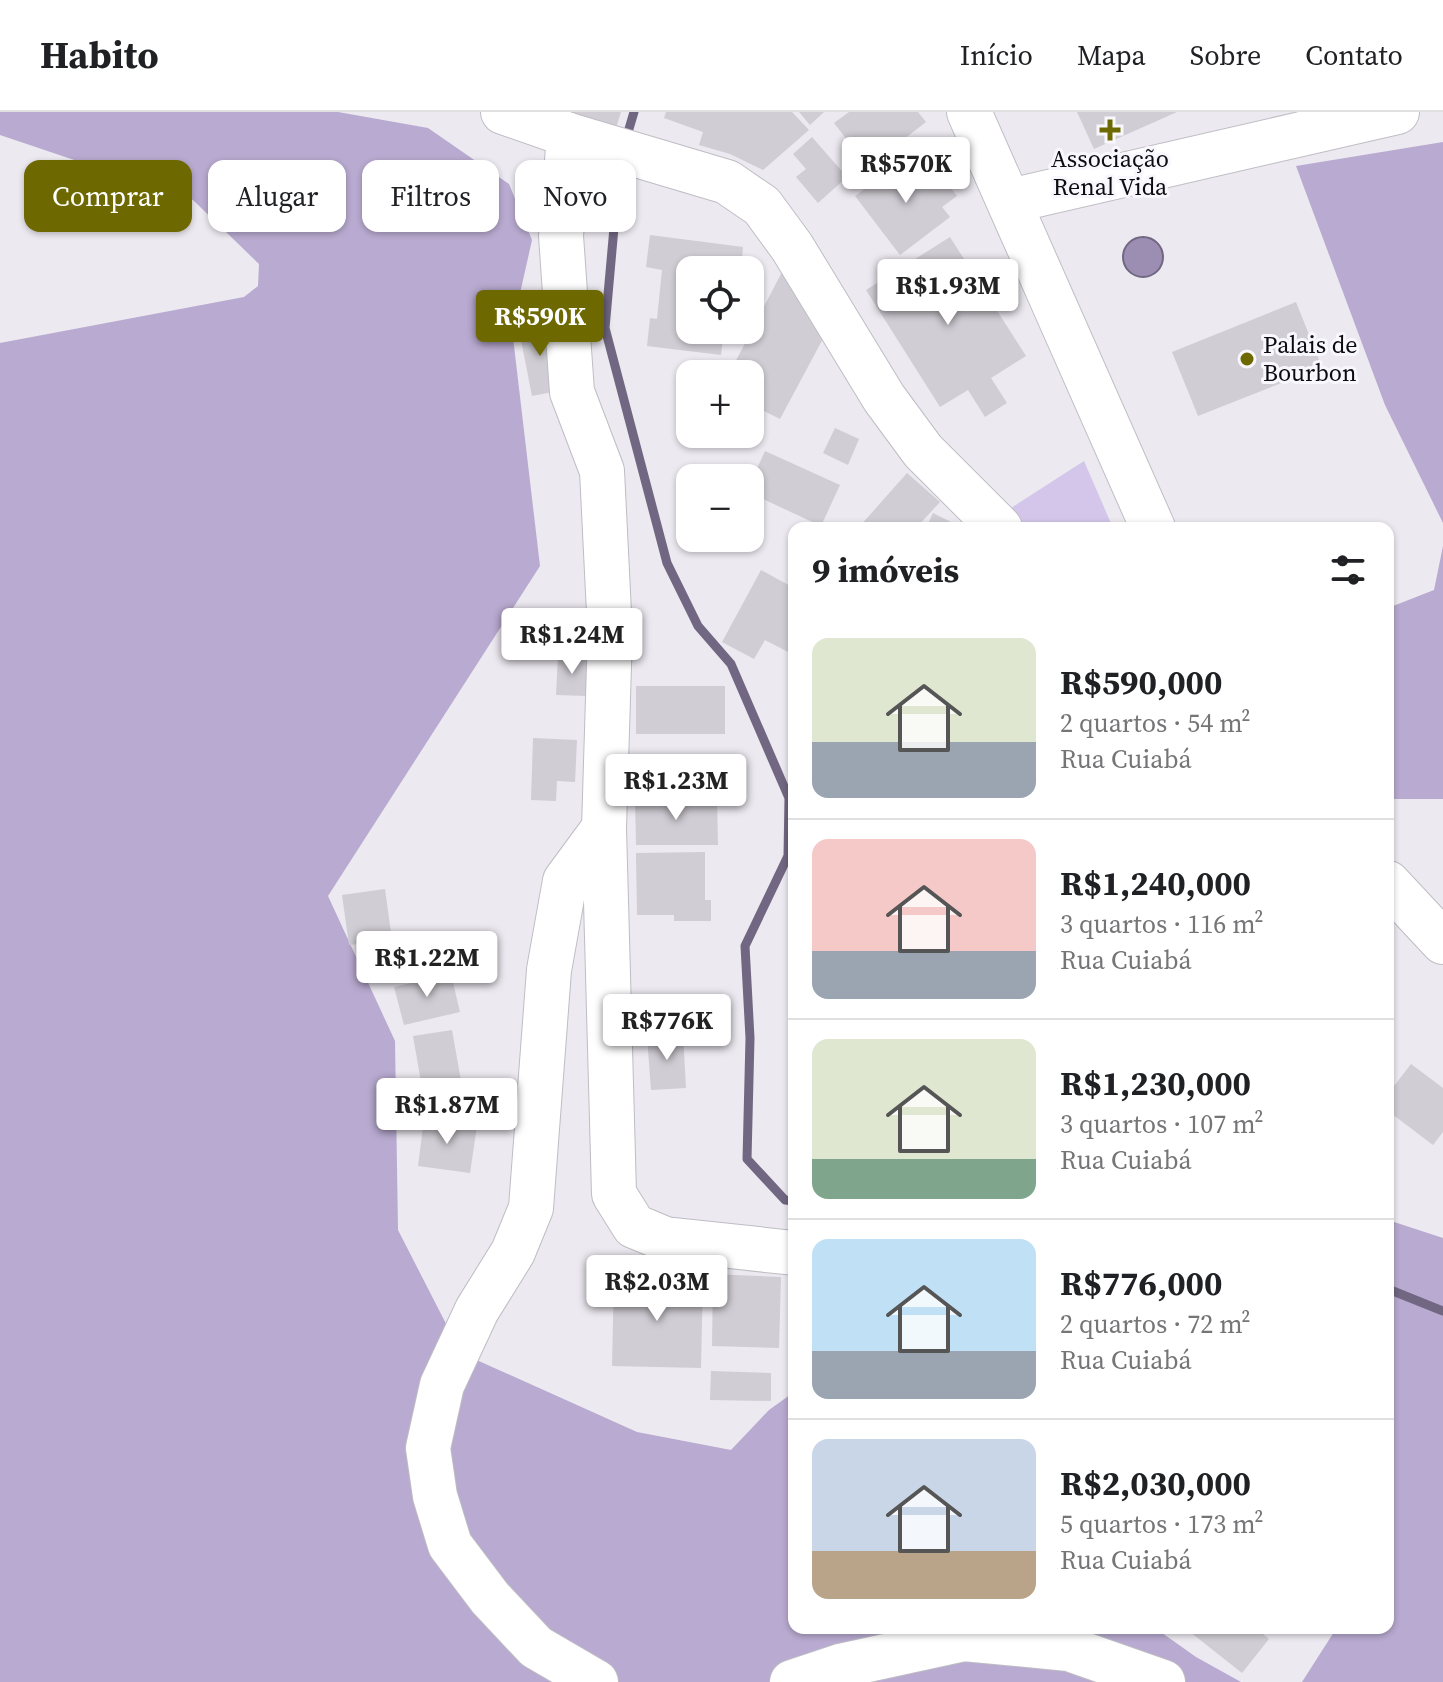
<!DOCTYPE html>
<html lang="pt">
<head>
<meta charset="utf-8">
<style>
	:root { --surface:#fff; --page:#f6f6f6; --text:#202124; --muted:#757577; --line:#e0e0e0; --accent:#6d6800 }
	body { margin:0; font-family:"Source Serif 4",serif; background:var(--page); color:var(--text); height:100vh; display:flex; flex-direction:column; font-size:30px; white-space:nowrap }
	* { box-sizing:border-box; margin:0 }
	p { font-size:26px; color:var(--muted) }
	.icon { flex:none; width:44px; height:44px; fill:none; stroke:currentColor; stroke-width:2; stroke-linecap:round; stroke-linejoin:round }
	.map { position:relative; flex:1; overflow:hidden }
	.panel { position:absolute; left:788px; top:410px; width:606px; height:1112px; display:flex; flex-direction:column; background:var(--surface); border-radius:16px; box-shadow:0 2px 6px #0004 }
	.panel>* { flex:none }
	.guide { position:absolute; left:24px; top:48px; width:644px; height:72px; display:flex; gap:16px }
	.buttons { position:absolute; left:676px; top:144px; display:grid; gap:16px }
	.buttons a { display:grid; place-items:center; width:88px; height:88px; border-radius:16px; background:var(--surface); box-shadow:0 2px 6px #0004; font-size:40px }
	.price { position:absolute; translate:-50% -68px; padding:0 18px; border-radius:8px; background:#fff; color:#222; font-size:26px; line-height:52px; filter:drop-shadow(0 2px 4px #0008) }
	.price::after { content:''; position:absolute; left:50%; top:48px; width:24px; height:18px; margin-left:-12px; background:inherit; clip-path:polygon(0 0,100% 0,50% 100%) }
	.price.current { background:var(--accent); color:#fff }
	ul { padding:0; list-style:none }
	li { display:flex; align-items:center; gap:24px; height:200px; padding:0 24px }
	li+li { border-top:2px solid var(--line) }
	li span { display:grid; place-items:center; flex:none; width:224px; height:160px; border-radius:16px; color:#555 }
	li>.icon { margin-inline-start:auto }
	span .icon { width:96px; height:96px; fill:#fffc; stroke-width:1 }
	li b { font-size:34px }
	h2 { display:flex; justify-content:space-between; align-items:center; height:96px; padding:0 24px; font-size:34px }
	.tag { padding:0 28px; border-radius:16px; background:var(--surface); box-shadow:0 2px 6px #0004; font-size:28px; line-height:72px }
	.tag.current { background:var(--accent); color:#fff }
	header { display:flex; align-items:center; gap:48px; box-sizing:border-box; height:112px; padding:0 40px; background:var(--surface); border-bottom:2px solid var(--line) }
	header strong { font-size:38px }
	nav { display:flex; gap:44px; margin-inline-start:auto; font-size:28px }
	.map>svg:first-child { display:block }
	.green { fill:#d3c6ea }
	.forest { fill:#b8aad0 }
	.water { fill:#9c8eb3; stroke:#716782; stroke-width:2 }
	.lines { fill:none; stroke-linecap:round; stroke-linejoin:round }
	.stream { stroke:#716782; stroke-width:9 }
	.building { fill:#d0cdd4 }
	.minor-casing { stroke:#bfbdc4; stroke-width:46 }
	.minor { stroke:#fff; stroke-width:44 }
	.poi-dot { fill:#6d6800; stroke:#f9f7fe; stroke-width:3 }
	.labels { text-anchor:middle; stroke-width:6; stroke-linejoin:round; paint-order:stroke }
	.poi-label { font-size:24px; fill:#0c0c0e; stroke:#f9f7fe }
</style>
</head>
<body>
<header>
<strong>Habito</strong>
<nav><a>Início</a><a>Mapa</a><a>Sobre</a><a>Contato</a></nav>
</header>
<div class="map">
<svg width="1443" height="1570" viewBox="0 0 1443 1570">
	<rect width="100%" height="100%" fill="#ece9f0"/>
	<polygon class="green" points="1084,349 1113,416 1030,416 1008,398"/>
	<g class="forest">
		<polygon points="0,0 338,0 428,16 509,72 532,128 512,217 540,454 328,784 395,929 398,1118 461,1241 637,1320 731,1338 769,1298 794,1280 794,1516 1155,1516 1196,1545 1241,1570 0,1570 0,231 244,185 258,174 259,152 193,88 0,23"/>
		<polygon points="1443,30 1443,411 1385,293 1296,54"/>
		<polygon points="1443,434 1443,687 1388,687 1388,496 1434,478"/>
		<polygon points="1388,1108 1443,1126 1443,1570 1302,1570 1334,1520 1330,1516 1388,1516"/>
	</g>
	<circle class="water" cx="1143" cy="145" r="20"/>
	<g class="lines">
		<g class="stream">
			<polyline points="626,27 634,0"/>
			<polyline points="620,49 605,216 667,451 698,514 731,552 789,686 788,744 745,834 750,926 747,1047 785,1088 794,1089"/>
			<polyline points="1388,1177 1443,1199"/>
		</g>
	</g>
	<g class="building">
		<polygon points="562,0 621,0 616,16"/>
		<polygon points="666,0 792,0 809,18 763,58 730,42 699,33 703,20 664,6"/>
		<polygon points="799,0 824,0 810,13"/>
		<polygon points="849,0 918,0 926,10 868,55 834,11"/>
		<polygon points="1077,0 1177,0 1094,37"/>
		<polygon points="812,25 847,65 818,91 796,65 806,57 793,42"/>
		<polygon points="905,47 926,74 941,62 957,84 942,95 950,105 900,143 855,84"/>
		<polygon points="650,123 743,135 741,158 690,158 690,218 724,218 721,243 647,234 650,206 657,207 662,158 646,155"/>
		<polygon points="950,125 1026,244 991,266 1007,291 985,305 968,278 940,295 866,178"/>
		<polygon points="783,158 825,223 780,307 750,292 750,262 729,262"/>
		<polygon points="1296,190 1322,255 1198,304 1172,240"/>
		<polygon points="548,207 563,278 532,284 518,213"/>
		<polygon points="835,316 859,327 848,353 823,341"/>
		<polygon points="765,339 840,373 821,414 750,381 750,372"/>
		<polygon points="907,361 940,390 916,416 863,416 860,414"/>
		<polygon points="933,401 951,410 948,416 926,416"/>
		<polygon points="761,458 794,476 791,490 794,529 788,540 765,528 754,547 722,530"/>
		<polygon points="558,543 588,544 587,584 556,583"/>
		<rect x="636" y="574" width="89" height="48"/>
		<polygon points="533,626 577,628 575,670 557,669 556,689 531,688"/>
		<polygon points="635,686 717,686 718,733 636,733"/>
		<polygon points="705,740 705,788 711,788 711,809 674,809 674,803 637,803 636,741"/>
		<polygon points="385,777 392,828 349,833 342,783"/>
		<polygon points="451,862 460,900 404,913 394,875"/>
		<polygon points="452,918 463,980 424,987 413,924"/>
		<polygon points="683,922 686,976 651,978 647,924"/>
		<polygon points="1411,952 1443,976 1443,1020 1433,1033 1388,999 1388,982"/>
		<polygon points="424,1007 477,1014 470,1061 418,1054"/>
		<polygon points="713,1162 781,1165 779,1236 712,1234"/>
		<polygon points="614,1165 703,1168 701,1256 612,1254"/>
		<polygon points="711,1259 771,1261 771,1289 710,1288"/>
		<polygon points="1185,1516 1256,1516 1269,1527 1242,1561"/>
	</g>
	<g class="lines">
		<defs>
			<g id="minor">
				<polyline points="503,0 569,23 727,70 762,94 792,135 884,286 923,339 1000,416"/>
				<polyline points="969,0 1153,416"/>
				<polyline points="569,23 561,124 572,280 602,359 610,521 604,716 614,1082 634,1114 665,1127 794,1141"/>
				<polyline points="1010,89 1397,0"/>
				<polyline points="1388,771 1443,830"/>
				<polyline points="596,1570 536,1535 490,1486 450,1433 435,1384 428,1336 442,1273 477,1198 513,1140 531,1096 549,858 565,769 604,716"/>
				<polyline points="792,1570 840,1554 964,1527 1069,1537 1163,1570"/>
			</g>
		</defs>
		<use href="#minor" class="minor-casing"/>
		<use href="#minor" class="minor"/>
	</g>
	<g class="poi-dot">
		<path d="M1106 6h8v8h8v8h-8v8h-8v-8h-8v-8h8z"/>
		<circle cx="1247" cy="247" r="8"/>
	</g>
	<g class="labels">
		<g class="poi-label">
			<text x="1110" y="55">Associação<tspan x="1110" dy="28">Renal Vida</tspan></text>
			<text x="1263" y="241" text-anchor="start">Palais de<tspan x="1263" dy="28">Bourbon</tspan></text>
		</g>
	</g>
</svg>
<div class="buttons">
<a><svg class="icon" aria-label="locate" viewBox="0 0 24 24"><circle cx="12" cy="12" r="6"/><path d="M12 2v4M12 18v4M2 12h4M18 12h4"/></svg></a>
<a>+</a>
<a>−</a>
</div>
<b class="price" style="left:906px;top:93px">R$570K</b>
<b class="price" style="left:948px;top:215px">R$1.93M</b>
<b class="price current" style="left:540px;top:246px">R$590K</b>
<b class="price" style="left:572px;top:564px">R$1.24M</b>
<b class="price" style="left:676px;top:710px">R$1.23M</b>
<b class="price" style="left:427px;top:887px">R$1.22M</b>
<b class="price" style="left:667px;top:950px">R$776K</b>
<b class="price" style="left:447px;top:1034px">R$1.87M</b>
<b class="price" style="left:657px;top:1211px">R$2.03M</b>
<div class="guide">
<a class="tag current">Comprar</a>
<a class="tag">Alugar</a>
<a class="tag">Filtros</a>
<a class="tag">Novo</a>
</div>
<section class="panel">
<h2>9 imóveis<svg class="icon" aria-label="filters" viewBox="0 0 24 24"><path d="M4 7h16M4 17h16"/><circle cx="9" cy="7" r="2"/><circle cx="15" cy="17" r="2"/></svg></h2>
<ul>
<li><span style="background:linear-gradient(#dfe7d0 65%,#9aa5b1 0)"><svg class="icon" aria-label="home" viewBox="0 0 24 24"><path d="M3 11l9-7 9 7M6 9v11h12V9"/></svg></span><div><b>R$590,000</b><p>2 quartos · 54 m²</p><p>Rua Cuiabá</p></div></li>
<li><span style="background:linear-gradient(#f6c9c9 70%,#9aa5b1 0)"><svg class="icon" aria-label="home" viewBox="0 0 24 24"><path d="M3 11l9-7 9 7M6 9v11h12V9"/></svg></span><div><b>R$1,240,000</b><p>3 quartos · 116 m²</p><p>Rua Cuiabá</p></div></li>
<li><span style="background:linear-gradient(#dfe7d0 75%,#7fa58c 0)"><svg class="icon" aria-label="home" viewBox="0 0 24 24"><path d="M3 11l9-7 9 7M6 9v11h12V9"/></svg></span><div><b>R$1,230,000</b><p>3 quartos · 107 m²</p><p>Rua Cuiabá</p></div></li>
<li><span style="background:linear-gradient(#bfe0f5 70%,#9aa5b1 0)"><svg class="icon" aria-label="home" viewBox="0 0 24 24"><path d="M3 11l9-7 9 7M6 9v11h12V9"/></svg></span><div><b>R$776,000</b><p>2 quartos · 72 m²</p><p>Rua Cuiabá</p></div></li>
<li><span style="background:linear-gradient(#c9d6e8 70%,#b9a48a 0)"><svg class="icon" aria-label="home" viewBox="0 0 24 24"><path d="M3 11l9-7 9 7M6 9v11h12V9"/></svg></span><div><b>R$2,030,000</b><p>5 quartos · 173 m²</p><p>Rua Cuiabá</p></div></li>
</ul>
</section>
</div>
</body>
</html>
